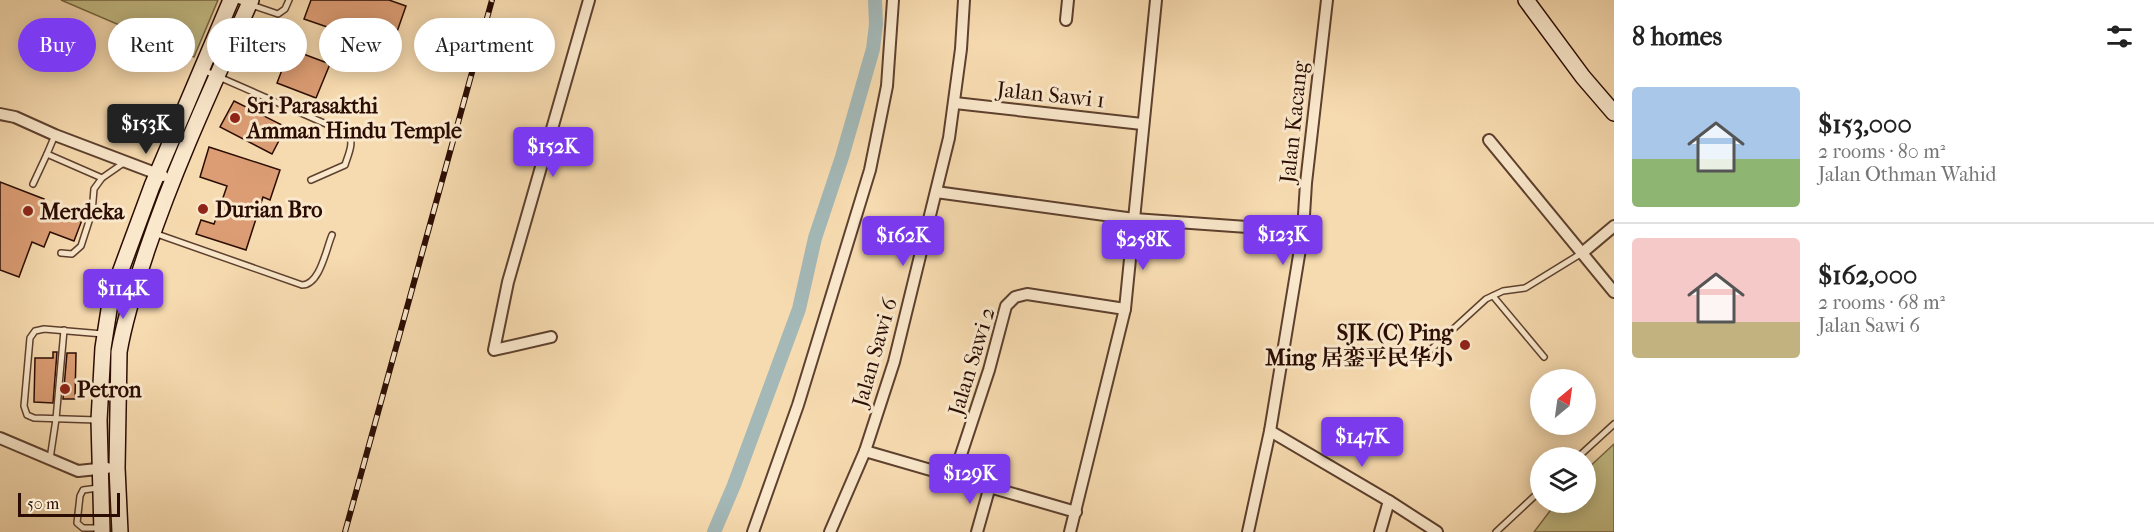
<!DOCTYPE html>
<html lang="en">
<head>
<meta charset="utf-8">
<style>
	:root { --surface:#fff; --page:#f2f2f2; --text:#222; --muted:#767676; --line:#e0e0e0; --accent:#7c3aed }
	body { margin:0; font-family:"IM FELL French Canon","Noto Serif SC",serif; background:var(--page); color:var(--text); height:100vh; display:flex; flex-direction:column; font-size:22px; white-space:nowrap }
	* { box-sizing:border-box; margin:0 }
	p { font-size:20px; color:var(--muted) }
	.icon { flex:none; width:33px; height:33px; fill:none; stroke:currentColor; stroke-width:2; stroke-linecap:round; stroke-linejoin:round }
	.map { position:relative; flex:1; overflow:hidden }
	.sheet { display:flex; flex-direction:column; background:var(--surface); width:540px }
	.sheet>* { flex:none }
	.banner { position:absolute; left:18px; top:18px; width:570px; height:54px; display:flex; gap:12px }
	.needle { width:39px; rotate:29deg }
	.buttons { position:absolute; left:1530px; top:369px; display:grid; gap:12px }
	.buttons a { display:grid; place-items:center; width:66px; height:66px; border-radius:50%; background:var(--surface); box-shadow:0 3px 15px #0003; font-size:30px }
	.scale { position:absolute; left:18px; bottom:15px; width:102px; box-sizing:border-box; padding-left:6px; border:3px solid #2a0c03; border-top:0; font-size:16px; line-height:21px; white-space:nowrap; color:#2a0c03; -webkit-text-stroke:4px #fae8cc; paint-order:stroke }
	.price { position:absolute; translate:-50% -51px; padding:0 14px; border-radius:6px; background:var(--accent); color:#fff; font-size:20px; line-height:39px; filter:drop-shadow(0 2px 3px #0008) }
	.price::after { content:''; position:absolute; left:50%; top:36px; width:18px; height:14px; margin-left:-9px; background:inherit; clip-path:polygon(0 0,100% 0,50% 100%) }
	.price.active { background:#222; color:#fff }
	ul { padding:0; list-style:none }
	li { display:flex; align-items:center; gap:18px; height:150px; padding:0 18px }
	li+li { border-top:2px solid var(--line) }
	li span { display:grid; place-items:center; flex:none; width:168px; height:120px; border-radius:6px; color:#555 }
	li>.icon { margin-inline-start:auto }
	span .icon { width:72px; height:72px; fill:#fffc; stroke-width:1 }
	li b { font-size:26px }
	h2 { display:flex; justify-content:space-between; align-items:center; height:72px; padding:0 18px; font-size:26px }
	.tag { padding:0 21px; border-radius:27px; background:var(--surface); box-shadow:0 3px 15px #0003; font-size:21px; line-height:54px }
	.tag.active { background:var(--accent); color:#fff }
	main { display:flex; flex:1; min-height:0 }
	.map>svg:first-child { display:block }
	.green { fill:#c4be86; stroke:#776544; stroke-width:1.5 }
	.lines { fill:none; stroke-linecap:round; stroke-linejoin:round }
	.canal { stroke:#a3b8b7; stroke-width:14 }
	.building { fill:#dc9d74; stroke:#2a0c03; stroke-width:1.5 }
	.lane-casing { stroke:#5d402e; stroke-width:8 }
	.street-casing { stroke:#5d402e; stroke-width:14 }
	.secondary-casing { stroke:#2a0c03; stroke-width:18 }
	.lane { stroke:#fae8cc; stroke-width:5 }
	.street { stroke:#fae8cc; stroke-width:10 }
	.secondary { stroke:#fae8cc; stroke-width:15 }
	.rail-casing { stroke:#2a0c03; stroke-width:6 }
	.rail { stroke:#fae8cc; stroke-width:4; stroke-dasharray:11; stroke-linecap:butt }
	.poi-dot { fill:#8f2418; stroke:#fae8cc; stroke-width:2 }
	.labels { text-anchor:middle; stroke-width:6; stroke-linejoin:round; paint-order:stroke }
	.street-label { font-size:22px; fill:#2a0c03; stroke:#fae8cc }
	.poi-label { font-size:22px; font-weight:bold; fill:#2a0c03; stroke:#fae8cc; text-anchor:start }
</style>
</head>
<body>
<main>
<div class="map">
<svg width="1614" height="532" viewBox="0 0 1614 532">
	<rect width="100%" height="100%" fill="#f7dbb0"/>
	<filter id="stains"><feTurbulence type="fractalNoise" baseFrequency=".00333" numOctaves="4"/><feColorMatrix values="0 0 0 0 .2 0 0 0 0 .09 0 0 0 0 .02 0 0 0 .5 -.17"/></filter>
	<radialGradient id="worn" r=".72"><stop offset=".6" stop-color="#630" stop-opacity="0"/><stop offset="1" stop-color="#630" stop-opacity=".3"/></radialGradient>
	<g class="green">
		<polygon points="61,0 218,0 194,57"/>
		<polygon points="1614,444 1614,532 1534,532 1556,503 1586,502 1586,470"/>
	</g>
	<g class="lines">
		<polyline class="canal" points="714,532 734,485 799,309 815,238 842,157 873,49 876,24 875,0"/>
	</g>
	<g class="building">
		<polygon points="311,0 389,0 406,6 391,49 304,19"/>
		<polygon points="290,49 330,64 316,98 277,83"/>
		<polygon points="234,101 286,127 272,154 220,127"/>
		<polygon points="209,147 280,170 270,200 263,197 246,250 196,234 201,220 214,224 227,186 200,177"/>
		<polygon points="0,182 44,199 41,205 82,220 74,241 50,232 44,247 32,242 19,277 0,270"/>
		<polygon points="53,352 57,352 53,403 34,402 35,358 53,358"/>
		<polygon points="67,353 76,353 75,399 63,399"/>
	</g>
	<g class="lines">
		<defs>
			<g id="lane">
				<polyline points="237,0 278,14 285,9 289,0"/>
				<path d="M 203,70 L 349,134 C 354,144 348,155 345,165 L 311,180"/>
				<polyline points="55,135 47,154 102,178 125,162"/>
				<polyline points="33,184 47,154"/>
				<path d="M 154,233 L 302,285 C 320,285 326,249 332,235"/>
				<polyline points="61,253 72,254 81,246 92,212 94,189 102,178"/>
				<polyline points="1493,296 1544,357"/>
				<polyline points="1427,353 1486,299 1503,291 1525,288 1582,253"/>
				<polyline points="97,420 34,418 27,415 24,406 30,338 35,331 44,329 103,334"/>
				<polyline points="1577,458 1614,424"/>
				<polyline points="50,459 56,419 64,330"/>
				<polyline points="98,488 83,490 80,496 77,523 83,528 101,528"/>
				<polyline points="1496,532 1540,491"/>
			</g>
			<g id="street">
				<polyline points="1066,20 1068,0"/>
				<polyline points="955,103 1142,124"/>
				<polyline points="0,114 15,117 55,135 163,176"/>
				<polyline points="1489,140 1614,292"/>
				<polyline points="936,192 1134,219 1303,231"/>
				<polyline points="1582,253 1614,226"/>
				<polyline points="551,337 494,350 508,282 589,0"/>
				<polyline points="1270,431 1389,501 1437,532"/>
				<polyline points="0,438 78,471 107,468"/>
				<polyline points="865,451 1076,512"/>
				<polyline points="954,476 989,370 1006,306 1015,297 1027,294 1125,309"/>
				<polyline points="753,532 798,405 870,170 887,86 893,0"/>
				<polyline points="830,532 865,451 894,362 949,138 961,49 964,0"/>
				<polyline points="977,532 990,486"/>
				<polyline points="1070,532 1125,309 1156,0"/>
				<polyline points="1248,532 1270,431 1303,231 1306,183 1327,0"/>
				<polyline points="1380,532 1389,501"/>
			</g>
			<g id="secondary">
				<polyline points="1526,0 1583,77 1614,113"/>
				<polyline points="102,532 99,420 103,348 111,297 152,186 231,0"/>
				<path d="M 120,532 L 117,468 L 119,352 C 125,317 136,283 147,250 C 176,164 214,83 251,0"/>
			</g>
		</defs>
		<use href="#lane" class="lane-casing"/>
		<use href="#street" class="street-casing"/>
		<use href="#secondary" class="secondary-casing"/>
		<use href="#lane" class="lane"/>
		<use href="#street" class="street"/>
		<use href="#secondary" class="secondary"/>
		<defs>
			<polyline id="rail" points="345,532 492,0"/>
		</defs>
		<use href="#rail" class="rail-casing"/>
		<use href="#rail" class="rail"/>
	</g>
	<g class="poi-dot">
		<circle cx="235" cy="118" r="6"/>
		<circle cx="203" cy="209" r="6"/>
		<circle cx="28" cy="211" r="6"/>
		<circle cx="1465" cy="345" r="6"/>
		<circle cx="65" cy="389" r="6"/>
	</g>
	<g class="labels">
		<g class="street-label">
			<text transform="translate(1051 94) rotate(6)" y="8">Jalan Sawi 1</text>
			<text transform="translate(1293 122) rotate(-84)" y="8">Jalan Kacang</text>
			<text transform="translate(874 352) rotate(-74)" y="8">Jalan Sawi 6</text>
			<text transform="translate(971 361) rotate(-73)" y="8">Jalan Sawi 2</text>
		</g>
		<g class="poi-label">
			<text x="247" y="113">Sri Parasakthi<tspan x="247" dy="25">Amman Hindu Temple</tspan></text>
			<text x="215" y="217">Durian Bro</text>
			<text x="40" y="219">Merdeka</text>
			<text x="1453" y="340" text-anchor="end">SJK (C) Ping<tspan x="1453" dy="25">Ming 居銮平民华小</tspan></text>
			<text x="77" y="397">Petron</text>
		</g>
	</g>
	<rect width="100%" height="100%" filter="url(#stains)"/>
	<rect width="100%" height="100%" fill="url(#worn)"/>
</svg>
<div class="buttons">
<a><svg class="needle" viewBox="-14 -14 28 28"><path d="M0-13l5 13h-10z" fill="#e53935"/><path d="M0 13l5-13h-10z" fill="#767676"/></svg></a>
<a><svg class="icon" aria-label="layers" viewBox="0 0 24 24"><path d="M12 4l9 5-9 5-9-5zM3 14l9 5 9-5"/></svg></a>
</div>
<div class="scale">50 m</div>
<b class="price active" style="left:146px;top:155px">$153K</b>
<b class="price" style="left:553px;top:178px">$152K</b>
<b class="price" style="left:1283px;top:266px">$123K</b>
<b class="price" style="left:903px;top:267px">$162K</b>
<b class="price" style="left:1143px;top:271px">$258K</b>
<b class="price" style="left:123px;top:320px">$114K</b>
<b class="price" style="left:1362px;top:468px">$147K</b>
<b class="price" style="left:970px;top:505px">$129K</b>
<div class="banner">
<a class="tag active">Buy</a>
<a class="tag">Rent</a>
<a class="tag">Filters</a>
<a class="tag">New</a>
<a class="tag">Apartment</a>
</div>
</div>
<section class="sheet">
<h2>8 homes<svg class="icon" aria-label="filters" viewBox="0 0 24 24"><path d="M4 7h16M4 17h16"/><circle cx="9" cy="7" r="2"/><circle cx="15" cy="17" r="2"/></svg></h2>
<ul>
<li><span style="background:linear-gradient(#a9c7e8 60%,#8fb573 0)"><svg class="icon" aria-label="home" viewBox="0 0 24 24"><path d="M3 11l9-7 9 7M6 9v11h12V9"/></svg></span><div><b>$153,000</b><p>2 rooms · 80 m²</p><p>Jalan Othman Wahid</p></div></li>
<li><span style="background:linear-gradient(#f6c9c9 70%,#c2b280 0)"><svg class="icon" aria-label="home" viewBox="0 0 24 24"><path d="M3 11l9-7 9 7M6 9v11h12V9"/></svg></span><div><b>$162,000</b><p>2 rooms · 68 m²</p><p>Jalan Sawi 6</p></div></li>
</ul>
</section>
</main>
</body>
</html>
